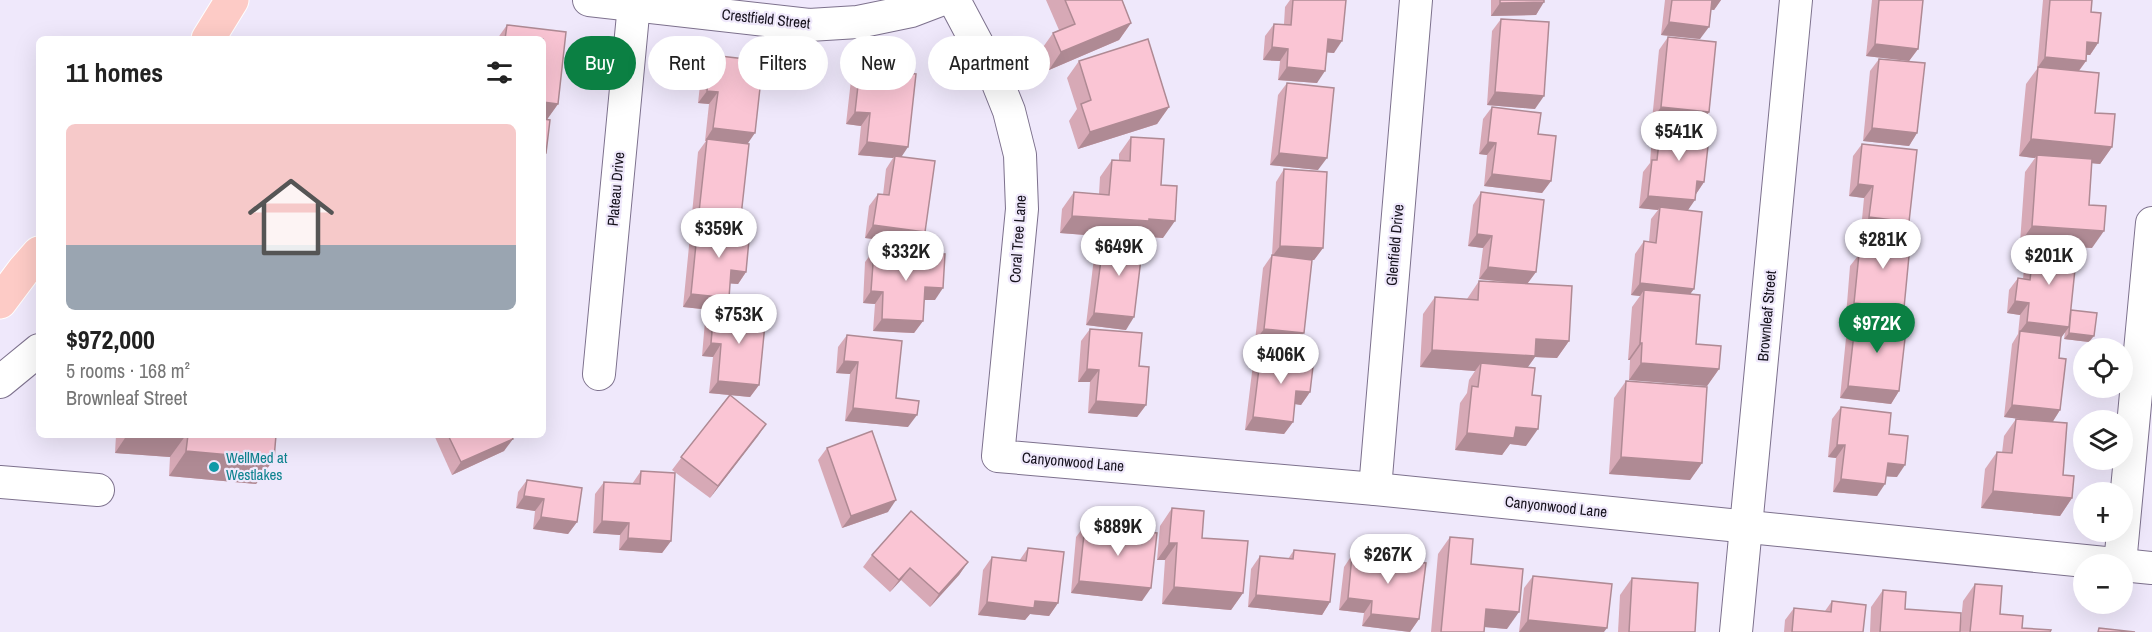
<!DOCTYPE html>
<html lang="en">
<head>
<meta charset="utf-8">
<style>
	:root { --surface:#fff; --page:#f6f6f6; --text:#222; --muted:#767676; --line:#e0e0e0; --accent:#0b8043 }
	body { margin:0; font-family:"Archivo Narrow",sans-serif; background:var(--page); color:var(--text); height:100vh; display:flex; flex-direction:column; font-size:22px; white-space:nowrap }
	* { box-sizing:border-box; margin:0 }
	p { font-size:20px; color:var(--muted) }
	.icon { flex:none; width:33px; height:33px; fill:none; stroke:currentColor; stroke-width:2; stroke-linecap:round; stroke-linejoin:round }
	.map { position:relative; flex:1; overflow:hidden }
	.sheet { position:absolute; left:36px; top:36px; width:510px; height:402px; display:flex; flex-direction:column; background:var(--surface); border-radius:9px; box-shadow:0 6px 24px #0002 }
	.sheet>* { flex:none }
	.hud { position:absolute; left:564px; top:36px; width:570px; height:54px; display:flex; gap:12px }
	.controls { position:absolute; left:2073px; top:338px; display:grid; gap:12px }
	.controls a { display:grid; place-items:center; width:60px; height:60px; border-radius:50%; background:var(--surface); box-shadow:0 6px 24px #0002; font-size:30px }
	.price { position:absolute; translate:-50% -51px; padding:0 14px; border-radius:21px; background:#fff; color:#222; font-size:20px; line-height:39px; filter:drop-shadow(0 2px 3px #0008) }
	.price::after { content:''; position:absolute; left:50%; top:36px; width:18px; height:14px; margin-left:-9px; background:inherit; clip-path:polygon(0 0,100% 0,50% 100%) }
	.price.on { background:var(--accent); color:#fff }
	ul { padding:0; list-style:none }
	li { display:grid; align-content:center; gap:12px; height:318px; padding:0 30px }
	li+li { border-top:2px solid var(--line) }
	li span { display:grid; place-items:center; height:186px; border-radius:9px; color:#555 }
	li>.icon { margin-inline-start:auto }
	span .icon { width:108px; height:108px; fill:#fffc; stroke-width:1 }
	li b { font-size:26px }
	h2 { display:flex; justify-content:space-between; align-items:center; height:72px; padding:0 30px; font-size:26px }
	.tag { padding:0 21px; border-radius:27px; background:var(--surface); box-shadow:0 6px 24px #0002; font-size:21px; line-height:54px }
	.tag.on { background:var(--accent); color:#fff }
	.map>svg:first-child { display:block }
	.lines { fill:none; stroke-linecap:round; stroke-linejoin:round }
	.minor-casing { stroke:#7d718d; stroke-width:34 }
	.major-casing { stroke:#fff; stroke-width:35 }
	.minor { stroke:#fff; stroke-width:32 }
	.major { stroke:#fdcbc6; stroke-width:33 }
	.wall { fill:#d7a9b6 }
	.shaded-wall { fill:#af8a94 }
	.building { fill:#fac5d4; stroke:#af8a94; stroke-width:1.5 }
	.culture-dot { fill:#0f9aa8; stroke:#efe8fb; stroke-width:2 }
	.labels { text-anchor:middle; stroke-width:4.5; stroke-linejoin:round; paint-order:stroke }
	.street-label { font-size:15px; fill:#16121d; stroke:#efe8fb }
	.culture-label { font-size:15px; fill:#0d838f; stroke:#efe8fb; text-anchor:start }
</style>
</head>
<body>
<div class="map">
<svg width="2152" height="632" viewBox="0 0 2152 632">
	<rect width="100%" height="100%" fill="#efe8fb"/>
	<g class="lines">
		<defs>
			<g id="minor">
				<polyline points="589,0 809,25 858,22 911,11 940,0"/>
				<polyline points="954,0 997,81 1009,111 1020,155 1022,209 998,456 1375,489 2115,564"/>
				<polyline points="599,374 634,4"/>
				<polyline points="0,382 39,350"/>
				<polyline points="0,482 98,490"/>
				<polyline points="1375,489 1416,0"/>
				<polyline points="2120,564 2152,223"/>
				<polyline points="2122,565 2152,568"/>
				<polyline points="1736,632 1796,0"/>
			</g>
			<g id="major">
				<polyline points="208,39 232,0"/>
				<polyline points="0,302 24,270 39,253"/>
			</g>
		</defs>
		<use href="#minor" class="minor-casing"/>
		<use href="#major" class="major-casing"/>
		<use href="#minor" class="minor"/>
		<use href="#major" class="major"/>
	</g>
	<g class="wall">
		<polygon points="1046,0 1122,0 1131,23 1119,40 1049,70 1041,50 1053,33 1059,30"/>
		<polygon points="1290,0 1346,0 1334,53 1327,52 1317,83 1278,80 1280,61 1263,60 1265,36 1274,24 1284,24 1285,7"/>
		<polygon points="1491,0 1544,0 1536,15 1491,16"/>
		<polygon points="1665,0 1721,0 1714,10 1711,9 1700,39 1661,35"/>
		<polygon points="1872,0 1923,0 1918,49 1909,61 1866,56"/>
		<polygon points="2043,0 2092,0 2091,12 2098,43 2090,55 2086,55 2086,61 2079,71 2095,113 2112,147 2100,164 2092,163 2089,205 2092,248 2020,243 2025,172 2035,158 2019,156 2026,84 2037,69"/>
		<polygon points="1501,19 1535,109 1487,105 1492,31"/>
		<polygon points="507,25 566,32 558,104 546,120 550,120 546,153 543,157 543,39 497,39"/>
		<polygon points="1668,37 1709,112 1700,124 1652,120 1659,50"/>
		<polygon points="711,55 747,144 733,227 746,272 738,284 730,283 729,298 721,310 759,385 750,397 730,395 766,424 710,498 672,470 729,395 709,393 713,357 702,356 705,321 713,310 683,307 690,236 698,225 691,224 698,152 706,141 705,141 709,104 698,103 702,67"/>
		<polygon points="1879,59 1917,133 1909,146 1863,141 1870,71"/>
		<polygon points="1079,61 1169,107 1157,124 1078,149 1069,121 1077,109 1067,78"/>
		<polygon points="860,68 901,157 917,244 865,238 869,206 878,194 883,195 886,169 893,158 858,155 861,126 846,124 851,80"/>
		<polygon points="1287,83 1318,170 1270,165 1278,95"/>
		<polygon points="1492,107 1538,134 1551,181 1542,193 1484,186 1487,155 1479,154 1483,119"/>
		<polygon points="1661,123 1704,182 1696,194 1688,210 1691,294 1696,344 1719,369 1707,386 1629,380 1630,360 1628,360 1632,307 1640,296 1631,295 1635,254 1644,241 1649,242 1651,219 1658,210 1639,208 1643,172 1650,163 1652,135"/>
		<polygon points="1131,137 1161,185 1163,238 1138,236 1137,239 1060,233 1062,209 1074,192 1099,194 1100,177 1112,160 1119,161 1119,154"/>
		<polygon points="1862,144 1900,234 1896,320 1899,391 1891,404 1840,398 1847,328 1855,317 1846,316 1850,266 1857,257 1858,243 1867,231 1875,231 1861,230 1864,198 1849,196 1853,156"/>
		<polygon points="1284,169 1323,248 1314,260 1311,260 1295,345 1255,341 1263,268 1272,255 1276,182"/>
		<polygon points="1481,192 1536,272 1527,284 1569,341 1557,358 1535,357 1527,368 1526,446 1510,444 1502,455 1455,450 1460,403 1467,393 1469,380 1475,371 1420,367 1423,314 1435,297 1467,299 1479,281 1511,283 1479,279 1483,248 1468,246 1473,205"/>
		<polygon points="1104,237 1126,330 1086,325 1095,249"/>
		<polygon points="2034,245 2070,311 2089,342 2064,339 2065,332 2061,338 2059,358 2060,410 2052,422 2063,475 2072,498 2060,516 1981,508 1985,469 1997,452 2002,453 2004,436 2016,419 2021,419 2004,417 2012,344 2018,334 2020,315 2007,313 2009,290 2018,278 2023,279 2025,258"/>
		<polygon points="874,250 935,300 924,300 923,321 914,333 873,331 875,304 863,303 865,262"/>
		<polygon points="1090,329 1139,366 1146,405 1137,417 1088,413 1090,382 1078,382 1081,341"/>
		<polygon points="847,335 896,398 908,427 845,421 850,374 836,373 838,347"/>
		<polygon points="1261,352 1310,392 1301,405 1295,404 1293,422 1284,434 1245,430 1253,364"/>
		<polygon points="1626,381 1702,463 1690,480 1609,474 1614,398"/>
		<polygon points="1841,407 1889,434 1897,477 1886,476 1877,496 1833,492 1836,458 1828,457 1832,419"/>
		<polygon points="116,435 276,435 274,459 256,484 169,476 170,457 115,453"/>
		<polygon points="434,435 511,435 504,451 452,475"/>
		<polygon points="827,448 888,512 842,528 818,460"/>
		<polygon points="641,471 671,541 662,553 619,550 620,535 593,533 595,494 604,482 632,484"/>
		<polygon points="527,480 577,522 568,534 533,529 535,511 516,508 518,492"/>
		<polygon points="1172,508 1202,538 1243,593 1231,610 1162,604 1165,560 1157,560 1160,526"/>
		<polygon points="1085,525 1142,601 1071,593 1076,537"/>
		<polygon points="1450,537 1471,564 1507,629 1484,627 1484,632 1431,632 1438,554"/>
		<polygon points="1028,548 1058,603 1049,616 1030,614 1025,620 978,615 983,570 992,557 1019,561"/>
		<polygon points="1294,550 1330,602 1322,615 1248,607 1251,569 1260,556 1288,559"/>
		<polygon points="872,555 968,562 959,575 930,607 901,580 890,592 863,567"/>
		<polygon points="1352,555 1419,619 1410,632 1362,626 1364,613 1339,610 1344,567"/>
		<polygon points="1533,576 1612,584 1519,632 1524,588"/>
		<polygon points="1632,578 1695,632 1618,632 1620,595"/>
		<polygon points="1975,584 2000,614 2022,628 2050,632 1870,632 1871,607 1883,590 1905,609 1961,621 1963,601"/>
		<polygon points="1832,601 1863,632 1784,632 1785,620 1794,608 1825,611"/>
	</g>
	<g class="shaded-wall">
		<polygon points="1709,0 1721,0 1714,10 1703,9"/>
		<polygon points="1544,2 1536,15 1491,16 1500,3"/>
		<polygon points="1669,22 1709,27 1700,39 1661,35"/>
		<polygon points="1131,23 1119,40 1049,70 1061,52"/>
		<polygon points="1328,39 1342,41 1334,53 1320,52"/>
		<polygon points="2087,42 2098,43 2090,55 2079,54"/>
		<polygon points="1875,44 1918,49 1909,61 1866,56"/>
		<polygon points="1272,47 1288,49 1280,61 1263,60"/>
		<polygon points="2045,57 2086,61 2077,73 2038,67"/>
		<polygon points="1287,67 1325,71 1317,83 1278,80"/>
		<polygon points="707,91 718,92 709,104 698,103"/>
		<polygon points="1495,92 1544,96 1535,109 1487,105"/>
		<polygon points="543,102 558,104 546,121 543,121"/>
		<polygon points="1169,107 1157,124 1078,149 1090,132"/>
		<polygon points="1661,107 1709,112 1700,124 1652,120"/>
		<polygon points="855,112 870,113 861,126 846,124"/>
		<polygon points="713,128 755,133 746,146 707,139 705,141"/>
		<polygon points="1872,128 1917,133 1909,146 1863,141"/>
		<polygon points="2031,139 2112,147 2100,164 2036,158 2037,155 2035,158 2019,156"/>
		<polygon points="867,142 908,147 900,159 895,156 893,158 858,155"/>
		<polygon points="1488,142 1496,143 1487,155 1479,154"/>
		<polygon points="1279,153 1327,158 1318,170 1270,165"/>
		<polygon points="1492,174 1551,181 1542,193 1484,186"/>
		<polygon points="1697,181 1704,182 1696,194"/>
		<polygon points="1858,184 1873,186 1864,198 1849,196"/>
		<polygon points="1648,196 1695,200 1686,213 1660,207 1658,210 1639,208"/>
		<polygon points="699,212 741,216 733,228 691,224"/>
		<polygon points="1072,216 1149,219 1175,221 1163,238 1138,236 1137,239 1060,233"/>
		<polygon points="1869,217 1909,222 1900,234 1861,230"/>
		<polygon points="873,225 925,232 917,244 865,238"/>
		<polygon points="2032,226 2104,231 2092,248 2020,243"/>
		<polygon points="1477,234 1492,236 1483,248 1468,246"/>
		<polygon points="1280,246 1323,248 1314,260 1271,258"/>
		<polygon points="1488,267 1536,272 1527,284 1479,279"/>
		<polygon points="731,270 746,272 738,284 722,283"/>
		<polygon points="1640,283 1694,289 1685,301 1644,290 1640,296 1631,295"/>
		<polygon points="925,287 943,288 935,300 916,300"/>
		<polygon points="871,291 883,292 875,304 863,303"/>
		<polygon points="691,294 729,298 720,311 683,307"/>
		<polygon points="2015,301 2029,303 2020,315 2007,313"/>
		<polygon points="1854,303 1904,308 1895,321 1846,316"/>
		<polygon points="1094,313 1134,317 1126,330 1086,325"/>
		<polygon points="882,319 923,321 914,333 873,331"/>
		<polygon points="2027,322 2069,327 2060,339 2020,331 2018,334"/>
		<polygon points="1264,329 1304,333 1295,345 1255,341"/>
		<polygon points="2069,333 2094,336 2089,342 2064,339"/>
		<polygon points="1536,339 1569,341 1557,358 1535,357 1523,374 1481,363 1475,371 1420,367 1432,350"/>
		<polygon points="711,343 721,344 713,357 702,356"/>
		<polygon points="1640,343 1642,343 1630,360 1628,360"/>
		<polygon points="844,361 858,362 850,374 836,373"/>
		<polygon points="1641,363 1719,369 1707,386 1629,380"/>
		<polygon points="1087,369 1099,370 1090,382 1078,382"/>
		<polygon points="718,381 759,385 750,397 709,393"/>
		<polygon points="1848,386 1899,391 1891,404 1840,398"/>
		<polygon points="1296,391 1310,392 1301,405 1288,403"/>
		<polygon points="1096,401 1146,405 1137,417 1088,413"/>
		<polygon points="2012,405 2060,410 2052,423 2004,417"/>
		<polygon points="853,408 917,415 908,427 845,421"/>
		<polygon points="1253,417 1293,422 1284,434 1245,430"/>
		<polygon points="766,424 758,436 710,498 718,486"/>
		<polygon points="1516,427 1538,429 1526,446 1510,444 1502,455 1455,450 1467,433"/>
		<polygon points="127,435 186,435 170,457 115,453"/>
		<polygon points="513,439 504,451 452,475 461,462"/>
		<polygon points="1837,445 1845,445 1836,458 1828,457"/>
		<polygon points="186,451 274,459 256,484 169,476"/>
		<polygon points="1621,457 1702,463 1690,480 1609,474"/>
		<polygon points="1888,463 1905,465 1897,477 1879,476"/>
		<polygon points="1841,479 1885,484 1877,496 1833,492"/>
		<polygon points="1993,491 2072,498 2060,516 1981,508"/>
		<polygon points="524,496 544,499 535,511 516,508"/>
		<polygon points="896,500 888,512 842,528 851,516"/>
		<polygon points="541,517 577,522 568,534 533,529"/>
		<polygon points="602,521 629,523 620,535 593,533"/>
		<polygon points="628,538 671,541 662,553 619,550"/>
		<polygon points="1169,543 1177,543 1165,560 1157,560"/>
		<polygon points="968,562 959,575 930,607 939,594"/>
		<polygon points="910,568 901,580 890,592 899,580"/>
		<polygon points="1079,581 1151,588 1142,601 1071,593"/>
		<polygon points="1174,587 1243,593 1231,610 1162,604"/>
		<polygon points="1256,595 1330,602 1322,615 1248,607"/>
		<polygon points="1348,598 1372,601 1364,613 1339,610"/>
		<polygon points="1035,601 1058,603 1049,616 1030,614 1025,620 978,615 987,602"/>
		<polygon points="1486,609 1519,612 1507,629 1474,626"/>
		<polygon points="1371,614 1419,619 1410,632 1362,626"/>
		<polygon points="1528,620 1607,628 1604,632 1519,632"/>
	</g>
	<g class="building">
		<polygon points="1065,0 1122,0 1131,23 1061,52 1053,33 1075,24"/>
		<polygon points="1293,0 1346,0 1342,41 1328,39 1325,71 1287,67 1288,49 1272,47 1274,24 1291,25"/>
		<polygon points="1500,0 1544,0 1544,2 1500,3"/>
		<polygon points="1672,0 1712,0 1709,27 1669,22"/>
		<polygon points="1879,0 1923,0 1918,49 1875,44"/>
		<polygon points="2050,0 2092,0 2091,12 2101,13 2098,43 2087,42 2086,61 2045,57"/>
		<polygon points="1501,19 1549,22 1544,96 1495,92"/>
		<polygon points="507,25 566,32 558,104 543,102 543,39 505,39"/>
		<polygon points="1668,37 1716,42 1709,112 1661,107"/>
		<polygon points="1148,39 1169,107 1090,132 1081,104 1091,100 1079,61"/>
		<polygon points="711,55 763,61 755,133 713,128 718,92 707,91"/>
		<polygon points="1879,59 1925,63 1917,133 1872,128"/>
		<polygon points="2038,67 2099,73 2095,113 2115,114 2112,147 2031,139"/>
		<polygon points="860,68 916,74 908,147 867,142 870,113 855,112"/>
		<polygon points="1287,83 1334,88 1327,158 1279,153"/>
		<polygon points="1492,107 1541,113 1538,134 1556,136 1551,181 1492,174 1496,143 1488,142"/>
		<polygon points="543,119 550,120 546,153 543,153"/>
		<polygon points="1661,123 1710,128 1704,182 1697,181 1695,200 1648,196 1652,160 1657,160"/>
		<polygon points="1131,137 1164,139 1161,185 1177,186 1175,221 1149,219 1149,221 1072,216 1074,192 1109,195 1112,160 1130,161"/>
		<polygon points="707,139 749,144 741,216 699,212"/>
		<polygon points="1862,144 1917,150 1909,222 1869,217 1873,186 1858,184"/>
		<polygon points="2037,155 2092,159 2089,205 2106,206 2104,231 2032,226"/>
		<polygon points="895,156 935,161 925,232 873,225 878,194 889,195"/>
		<polygon points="1284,169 1327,172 1323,248 1280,246"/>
		<polygon points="1481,192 1544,200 1536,272 1488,267 1492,236 1477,234"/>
		<polygon points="1660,207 1702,212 1694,289 1640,283 1644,241 1656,243"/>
		<polygon points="698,224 750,229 746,272 731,270 729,298 691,294"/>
		<polygon points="1867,231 1911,235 1904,308 1854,303 1859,254 1865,254"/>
		<polygon points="1104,237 1143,242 1134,317 1094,313"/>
		<polygon points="2034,245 2077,250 2069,327 2027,322 2029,303 2015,301 2018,278 2030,280"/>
		<polygon points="874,250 945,254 943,288 925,287 923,321 882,319 883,292 871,291"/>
		<polygon points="1272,255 1312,260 1304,333 1264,329"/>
		<polygon points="1479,281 1572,286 1569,341 1536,339 1535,356 1432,350 1435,297 1478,300"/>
		<polygon points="1644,290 1700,295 1696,344 1721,346 1719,369 1641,363 1642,343 1640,343"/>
		<polygon points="714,309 766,314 759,385 718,381 721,344 711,343"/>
		<polygon points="2071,310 2097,313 2094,336 2069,333"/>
		<polygon points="1856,316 1907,321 1899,391 1848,386"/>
		<polygon points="1090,329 1142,333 1139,366 1149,367 1146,405 1096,401 1099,370 1087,369"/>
		<polygon points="2020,331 2061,336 2059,358 2066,359 2060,410 2012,405"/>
		<polygon points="847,335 902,341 896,398 919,401 917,415 853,408 858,362 844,361"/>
		<polygon points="1261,352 1314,358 1310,392 1296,391 1293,422 1253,417"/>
		<polygon points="1481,363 1535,368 1532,395 1541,396 1538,429 1516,427 1514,438 1467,433 1472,386 1478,387"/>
		<polygon points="1626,381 1707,387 1702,463 1621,457"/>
		<polygon points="730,395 766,424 718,486 681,457"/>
		<polygon points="1841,407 1891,413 1889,434 1908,436 1905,465 1888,463 1885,484 1841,479 1845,445 1837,445"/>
		<polygon points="2016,419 2067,423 2063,475 2074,476 2072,498 1993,491 1997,452 2012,453"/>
		<polygon points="872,431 896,500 851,516 827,448"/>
		<polygon points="188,435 276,435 274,459 186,451"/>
		<polygon points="448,435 511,435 513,439 461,462"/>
		<polygon points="641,471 675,473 671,541 628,538 629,523 602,521 604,482 640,484"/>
		<polygon points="527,480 582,488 577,522 541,517 544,499 524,496"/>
		<polygon points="1172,508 1204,511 1202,538 1248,541 1243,593 1174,587 1177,543 1169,543"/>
		<polygon points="911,511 968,562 939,594 910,568 899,580 872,555"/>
		<polygon points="1085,525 1157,533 1151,588 1079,581"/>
		<polygon points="1450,537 1473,539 1471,564 1523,569 1519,612 1486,609 1484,632 1441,632"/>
		<polygon points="1028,548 1064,552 1058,603 1035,601 1034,608 987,602 992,557 1026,561"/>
		<polygon points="1294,550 1335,554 1330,602 1256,595 1260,556 1293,559"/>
		<polygon points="1352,555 1426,563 1419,619 1371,614 1372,601 1348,598"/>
		<polygon points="1533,576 1612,584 1607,628 1528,620"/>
		<polygon points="1632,578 1698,583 1695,632 1629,632"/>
		<polygon points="1975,584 2002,586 2000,614 2023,616 2022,628 2051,630 2050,632 1970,632"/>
		<polygon points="1883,590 1906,592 1905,609 1961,613 1960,632 1880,632"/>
		<polygon points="1832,601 1866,605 1863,632 1792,632 1794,608 1831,612"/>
		<polygon points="2099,628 2135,632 2098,632"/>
	</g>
	<circle class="culture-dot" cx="214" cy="467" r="6"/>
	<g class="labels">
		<g class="street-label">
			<text transform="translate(766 19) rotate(6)" y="5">Crestfield Street</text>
			<text transform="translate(616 189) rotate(-85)" y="5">Plateau Drive</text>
			<text transform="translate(1018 239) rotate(-86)" y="5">Coral Tree Lane</text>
			<text transform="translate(1395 245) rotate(-85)" y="5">Glenfield Drive</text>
			<text transform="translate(1767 316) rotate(-85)" y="5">Brownleaf Street</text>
			<text transform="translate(1073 462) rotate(5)" y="5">Canyonwood Lane</text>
			<text transform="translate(1556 507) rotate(6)" y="5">Canyonwood Lane</text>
		</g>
		<g class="culture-label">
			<text x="226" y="463">WellMed at<tspan x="226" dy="17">Westlakes</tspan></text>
		</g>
	</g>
</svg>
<div class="controls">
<a><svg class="icon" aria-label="locate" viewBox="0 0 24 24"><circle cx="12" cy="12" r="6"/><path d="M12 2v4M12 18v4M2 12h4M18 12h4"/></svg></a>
<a><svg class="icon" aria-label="layers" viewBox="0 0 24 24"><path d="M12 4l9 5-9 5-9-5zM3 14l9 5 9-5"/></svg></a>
<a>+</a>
<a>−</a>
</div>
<b class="price" style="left:1679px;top:162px">$541K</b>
<b class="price" style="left:719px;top:259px">$359K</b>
<b class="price" style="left:1883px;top:270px">$281K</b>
<b class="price" style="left:1119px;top:277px">$649K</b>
<b class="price" style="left:906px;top:282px">$332K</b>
<b class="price" style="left:2049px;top:286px">$201K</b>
<b class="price" style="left:739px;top:345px">$753K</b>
<b class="price on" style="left:1877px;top:354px">$972K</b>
<b class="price" style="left:1281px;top:385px">$406K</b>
<b class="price" style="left:1118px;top:557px">$889K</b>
<b class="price" style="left:1388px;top:585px">$267K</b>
<div class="hud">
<a class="tag on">Buy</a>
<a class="tag">Rent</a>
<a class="tag">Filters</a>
<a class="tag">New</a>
<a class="tag">Apartment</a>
</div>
<section class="sheet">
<h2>11 homes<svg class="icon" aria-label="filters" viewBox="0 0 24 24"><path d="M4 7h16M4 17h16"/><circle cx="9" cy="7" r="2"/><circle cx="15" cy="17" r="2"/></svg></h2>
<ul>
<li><span style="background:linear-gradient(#f6c9c9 65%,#9aa5b1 0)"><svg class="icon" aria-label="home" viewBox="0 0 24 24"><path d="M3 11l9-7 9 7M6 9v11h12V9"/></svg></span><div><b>$972,000</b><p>5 rooms · 168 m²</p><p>Brownleaf Street</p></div></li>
</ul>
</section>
</div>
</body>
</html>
